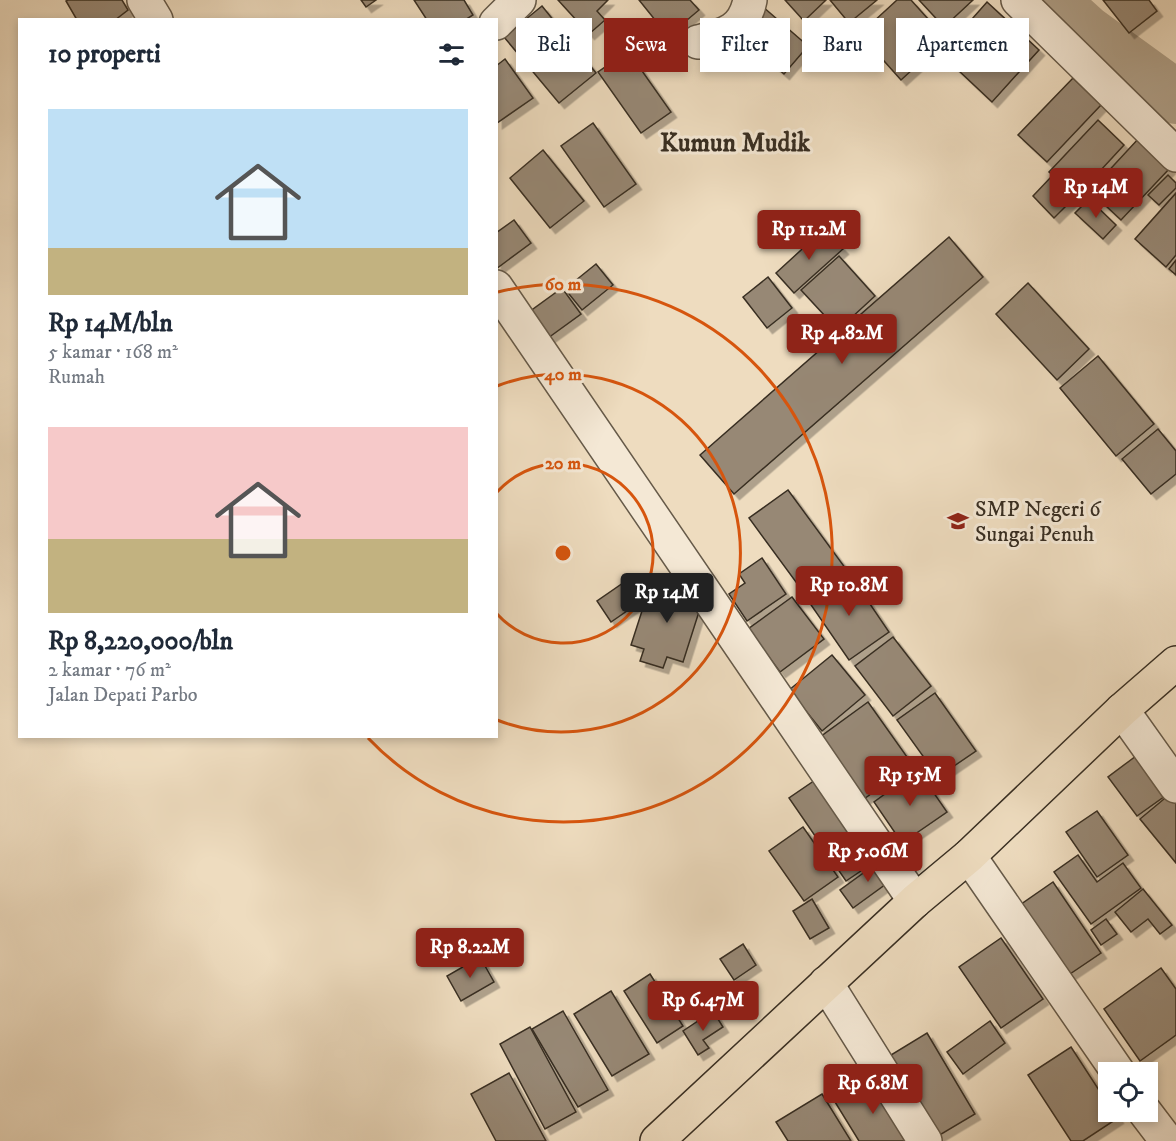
<!DOCTYPE html>
<html lang="id">
<head>
<meta charset="utf-8">
<style>
	:root { --surface:#fff; --page:#f2f2f3; --text:#1f2937; --muted:#747a83; --accent:#8f2418 }
	body { margin:0; font-family:"IM FELL DW Pica",serif; background:var(--page); color:var(--text); height:100vh; display:flex; flex-direction:column; font-size:22px; white-space:nowrap }
	* { box-sizing:border-box; margin:0 }
	p { font-size:20px; color:var(--muted) }
	.icon { flex:none; width:33px; height:33px; fill:none; stroke:currentColor; stroke-width:2; stroke-linecap:round; stroke-linejoin:round }
	.map { position:relative; flex:1; overflow:hidden }
	.panel { position:absolute; left:18px; top:18px; width:480px; height:720px; display:flex; flex-direction:column; background:var(--surface); border-radius:0px; box-shadow:0 3px 9px #0003 }
	.panel>* { flex:none }
	.hud { position:absolute; left:516px; top:18px; width:570px; height:54px; display:flex; gap:12px }
	.tools { position:absolute; left:1098px; top:1062px; display:grid; gap:12px }
	.tools a { display:grid; place-items:center; width:60px; height:60px; border-radius:0px; background:var(--surface); box-shadow:0 3px 9px #0003; font-size:30px }
	.price { position:absolute; translate:-50% -51px; padding:0 14px; border-radius:6px; background:var(--accent); color:#fff; font-size:20px; line-height:39px; filter:drop-shadow(0 2px 3px #0008) }
	.price::after { content:''; position:absolute; left:50%; top:36px; width:18px; height:14px; margin-left:-9px; background:inherit; clip-path:polygon(0 0,100% 0,50% 100%) }
	.price.active { background:#222; color:#fff }
	ul { padding:0; list-style:none }
	li { display:grid; align-content:center; gap:12px; height:318px; padding:0 30px }
	li span { display:grid; place-items:center; height:186px; border-radius:0px; color:#555 }
	li>.icon { margin-inline-start:auto }
	span .icon { width:108px; height:108px; fill:#fffc; stroke-width:1 }
	li b { font-size:26px }
	h2 { display:flex; justify-content:space-between; align-items:center; height:72px; padding:0 30px; font-size:26px }
	.chip { padding:0 21px; border-radius:0px; background:var(--surface); box-shadow:0 3px 9px #0003; font-size:21px; line-height:54px }
	.chip.active { background:var(--accent); color:#fff }
	.map>svg:first-child { display:block }
	.lines { fill:none; stroke-linecap:round; stroke-linejoin:round }
	.river { stroke:#b0a18a; stroke-width:54 }
	.building { fill:#978874; stroke:#382e22; stroke-width:1.5; filter:url(#shadow) }
	.street-casing { stroke:#665a49; stroke-width:36 }
	.primary-casing { stroke:#382e22; stroke-width:36 }
	.street { stroke:#f4e8d5; stroke-width:33 }
	.primary { stroke:#eedcbf; stroke-width:33 }
	.ring { fill:none; stroke:#d6550e; stroke-width:3 }
	.labels { text-anchor:middle; stroke-width:6; stroke-linejoin:round; paint-order:stroke }
	.poi-label { font-size:22px; fill:#382e22; stroke:#f4e8d5; text-anchor:start }
	.quarter-label { font-size:26px; font-weight:bold; fill:#382e22; stroke:#f4e8d5 }
	.centre { fill:#d6550e; stroke:#f4e8d5; stroke-width:3 }
	.ring-label { font-size:18px; text-anchor:middle; font-weight:bold; fill:#d6550e; stroke:#f4e8d5; stroke-width:6; stroke-linejoin:round; paint-order:stroke }
</style>
</head>
<body>
<div class="map">
<svg width="1176" height="1141" viewBox="0 0 1176 1141">
	<defs>
		<filter id="shadow"><feDropShadow dx="5.5" dy="5.5" stdDeviation="0" flood-color="#0004"/></filter>
	</defs>
	<rect width="100%" height="100%" fill="#eedcbf"/>
	<filter id="stains"><feTurbulence type="fractalNoise" baseFrequency=".00333" numOctaves="4"/><feColorMatrix values="0 0 0 0 .2 0 0 0 0 .09 0 0 0 0 .02 0 0 0 .5 -.17"/></filter>
	<radialGradient id="worn" r=".72"><stop offset=".6" stop-color="#630" stop-opacity="0"/><stop offset="1" stop-color="#630" stop-opacity=".3"/></radialGradient>
	<g class="lines">
		<polyline class="river" points="1051,0 1085,31 1176,97"/>
	</g>
	<g class="building">
		<polygon points="68,0 122,0 128,10 115,20 77,20 66,1"/>
		<polygon points="361,0 376,0 366,7"/>
		<polygon points="414,0 464,0 473,15 465,20 427,20"/>
		<polygon points="558,0 608,0 597,11 605,20 589,34"/>
		<polygon points="639,0 690,0 699,10 668,36"/>
		<polygon points="785,0 826,0 804,21"/>
		<polygon points="830,0 877,0 849,23"/>
		<polygon points="897,0 911,0 946,39 901,80 860,34"/>
		<polygon points="919,0 973,0 944,27"/>
		<polygon points="1103,0 1149,0 1157,11 1129,33"/>
		<polygon points="987,2 1039,50 992,102 941,54"/>
		<polygon points="542,6 596,73 559,103 504,37"/>
		<polygon points="762,6 808,46 784,74 738,34"/>
		<polygon points="628,51 671,112 641,133 598,72"/>
		<polygon points="505,59 533,98 497,123 496,66"/>
		<polygon points="1073,78 1101,105 1047,162 1018,135"/>
		<polygon points="1098,120 1124,145 1076,197 1049,172"/>
		<polygon points="593,123 636,184 604,207 561,146"/>
		<polygon points="1139,138 1170,168 1121,220 1090,191"/>
		<polygon points="543,150 584,201 550,228 510,178"/>
		<polygon points="1168,175 1176,183 1176,188 1159,205 1148,195"/>
		<polygon points="1050,178 1071,201 1054,218 1033,196"/>
		<polygon points="1176,193 1176,255 1166,267 1135,239"/>
		<polygon points="1089,199 1116,225 1103,239 1075,213"/>
		<polygon points="514,220 531,243 496,269 496,233"/>
		<polygon points="824,229 843,249 794,293 776,273"/>
		<polygon points="949,237 983,277 734,494 700,455"/>
		<polygon points="839,256 875,296 838,330 801,290"/>
		<polygon points="1176,260 1176,275 1169,269"/>
		<polygon points="596,264 613,285 582,310 565,289"/>
		<polygon points="768,277 792,308 767,328 743,297"/>
		<polygon points="1028,283 1089,349 1057,380 996,314"/>
		<polygon points="562,288 581,314 548,338 529,312"/>
		<polygon points="1098,356 1154,424 1116,456 1060,388"/>
		<polygon points="1158,429 1176,451 1176,474 1151,494 1122,459"/>
		<polygon points="788,490 846,569 807,597 749,518"/>
		<polygon points="762,558 786,594 747,621 729,594 745,583 739,574"/>
		<polygon points="849,573 889,632 849,660 809,602"/>
		<polygon points="652,580 704,596 683,662 667,657 663,668 640,661 644,649 631,645"/>
		<polygon points="623,583 637,604 611,622 597,601"/>
		<polygon points="792,597 824,639 780,672 748,629"/>
		<polygon points="893,637 931,686 893,716 855,666"/>
		<polygon points="832,655 865,695 822,731 789,690"/>
		<polygon points="935,693 976,751 938,777 897,720"/>
		<polygon points="868,702 912,764 864,799 820,737"/>
		<polygon points="1136,756 1165,796 1137,816 1108,777"/>
		<polygon points="918,770 947,812 902,843 874,802"/>
		<polygon points="824,774 880,858 846,881 789,798"/>
		<polygon points="1170,794 1176,801 1176,863 1140,819"/>
		<polygon points="1097,811 1128,855 1097,877 1066,832"/>
		<polygon points="803,827 838,877 804,901 769,851"/>
		<polygon points="1078,855 1097,882 1123,863 1141,888 1091,924 1054,872"/>
		<polygon points="884,858 897,876 853,908 840,890"/>
		<polygon points="1053,882 1101,953 1064,978 1017,907"/>
		<polygon points="1143,889 1172,925 1160,934 1148,919 1131,932 1115,912"/>
		<polygon points="812,899 829,928 810,939 793,911"/>
		<polygon points="1106,919 1117,934 1101,945 1091,930"/>
		<polygon points="1001,938 1043,999 1001,1028 959,967"/>
		<polygon points="743,944 756,965 734,980 720,959"/>
		<polygon points="480,957 494,982 461,1001 447,976"/>
		<polygon points="1161,968 1176,989 1176,1035 1140,1061 1104,1009"/>
		<polygon points="650,974 683,1026 657,1043 624,991"/>
		<polygon points="611,991 649,1054 612,1076 574,1014"/>
		<polygon points="563,1011 608,1090 578,1107 532,1029"/>
		<polygon points="713,1011 723,1027 703,1040 709,1048 698,1055 683,1031"/>
		<polygon points="990,1021 1005,1043 963,1074 947,1052"/>
		<polygon points="530,1027 576,1112 545,1129 500,1044"/>
		<polygon points="927,1033 975,1114 933,1139 886,1058"/>
		<polygon points="1071,1047 1108,1104 1108,1112 1114,1112 1118,1118 1083,1141 1071,1141 1028,1075"/>
		<polygon points="509,1073 546,1141 496,1141 471,1094"/>
		<polygon points="875,1077 915,1141 859,1141 835,1102"/>
		<polygon points="822,1094 851,1141 788,1141 776,1122"/>
	</g>
	<g class="lines">
		<defs>
			<g id="street">
				<polyline points="144,0 156,20"/>
				<polyline points="1018,0 1176,155"/>
				<polyline points="496,23 519,0"/>
				<path d="M 698,42 C 725,35 744,31 750,0"/>
				<polyline points="496,287 915,901"/>
				<polyline points="1122,710 1176,786"/>
				<polyline points="969,856 1118,1072"/>
				<polyline points="826,983 925,1141"/>
				<polyline points="1145,1112 1167,1141"/>
			</g>
			<polyline id="primary" points="657,1141 915,901 969,856 1122,710 1176,663"/>
		</defs>
		<use href="#street" class="street-casing"/>
		<use href="#primary" class="primary-casing"/>
		<use href="#street" class="street"/>
		<use href="#primary" class="primary"/>
	</g>
	<g class="ring">
		<path d="M497 492A90 90 0 1 1 497 614"/>
		<path d="M497 386A179 179 0 1 1 497 720"/>
		<path d="M498 292A269 269 0 1 1 368 738"/>
	</g>
	<defs>
		<symbol id="school-bare" viewBox="-9 -9 18 18"><path d="M0-5L7-2L0 1L-7-2ZM-4 1L0 2.5L4 1V4Q0 6-4 4Z" fill="#8f2418" stroke="#f4e8d5" stroke-width="2.5" paint-order="stroke"/></symbol>
	</defs>
	<g fill-rule="evenodd">
		<use href="#school-bare" x="943" y="506" width="30" height="30"/>
	</g>
	<g class="labels">
		<g class="poi-label">
			<text x="975" y="516">SMP Negeri 6<tspan x="975" dy="25">Sungai Penuh</tspan></text>
		</g>
		<g class="quarter-label">
			<text x="735" y="151">Kumun Mudik</text>
		</g>
	</g>
	<circle cx="563" cy="553" r="9" class="centre"/>
	<g class="ring-label">
		<text x="563" y="290">60 m</text>
		<text x="563" y="380">40 m</text>
		<text x="563" y="469">20 m</text>
	</g>
	<rect width="100%" height="100%" filter="url(#stains)"/>
	<rect width="100%" height="100%" fill="url(#worn)"/>
</svg>
<div class="tools">
<a><svg class="icon" aria-label="locate" viewBox="0 0 24 24"><circle cx="12" cy="12" r="6"/><path d="M12 2v4M12 18v4M2 12h4M18 12h4"/></svg></a>
</div>
<b class="price" style="left:1096px;top:219px">Rp 14M</b>
<b class="price" style="left:809px;top:261px">Rp 11.2M</b>
<b class="price" style="left:842px;top:365px">Rp 4.82M</b>
<b class="price" style="left:849px;top:617px">Rp 10.8M</b>
<b class="price active" style="left:667px;top:624px">Rp 14M</b>
<b class="price" style="left:910px;top:807px">Rp 15M</b>
<b class="price" style="left:868px;top:883px">Rp 5.06M</b>
<b class="price" style="left:470px;top:979px">Rp 8.22M</b>
<b class="price" style="left:703px;top:1032px">Rp 6.47M</b>
<b class="price" style="left:873px;top:1115px">Rp 6.8M</b>
<div class="hud">
<a class="chip">Beli</a>
<a class="chip active">Sewa</a>
<a class="chip">Filter</a>
<a class="chip">Baru</a>
<a class="chip">Apartemen</a>
</div>
<section class="panel">
<h2>10 properti<svg class="icon" aria-label="filters" viewBox="0 0 24 24"><path d="M4 7h16M4 17h16"/><circle cx="9" cy="7" r="2"/><circle cx="15" cy="17" r="2"/></svg></h2>
<ul>
<li><span style="background:linear-gradient(#bfe0f5 75%,#c2b280 0)"><svg class="icon" aria-label="home" viewBox="0 0 24 24"><path d="M3 11l9-7 9 7M6 9v11h12V9"/></svg></span><div><b>Rp 14M/bln</b><p>5 kamar · 168 m²</p><p>Rumah</p></div></li>
<li><span style="background:linear-gradient(#f6c9c9 60%,#c2b280 0)"><svg class="icon" aria-label="home" viewBox="0 0 24 24"><path d="M3 11l9-7 9 7M6 9v11h12V9"/></svg></span><div><b>Rp 8,220,000/bln</b><p>2 kamar · 76 m²</p><p>Jalan Depati Parbo</p></div></li>
</ul>
</section>
</div>
</body>
</html>
